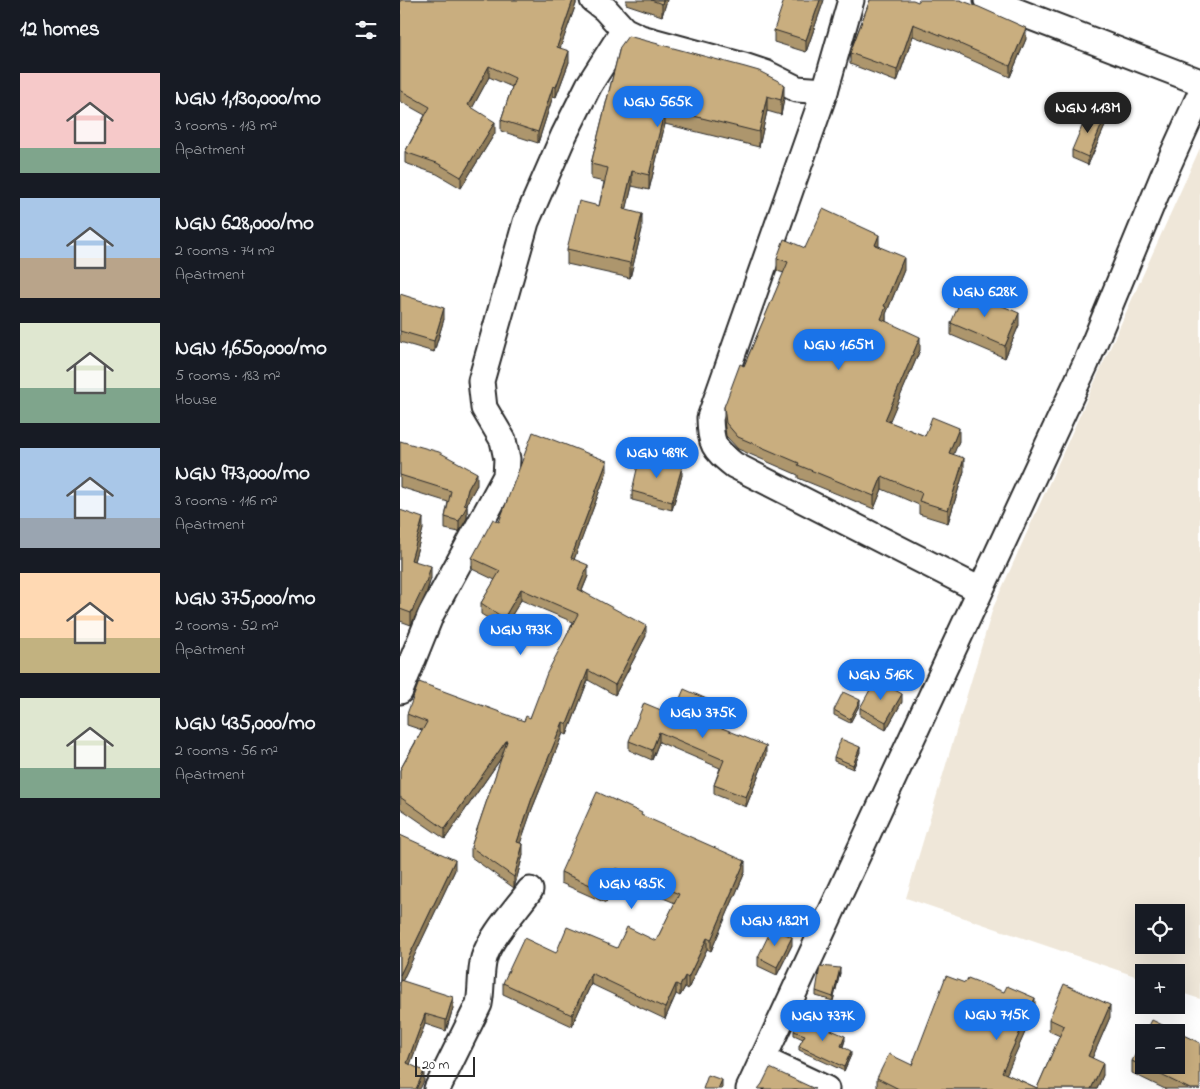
<!DOCTYPE html>
<html lang="en">
<head>
<meta charset="utf-8">
<style>
	:root { --surface:#171b24; --page:#242831; --text:#f1f3f6; --muted:#9ea1a6; --accent:#1a73e8 }
	body { margin:0; font-family:"Indie Flower",sans-serif; background:var(--page); color:var(--text); height:100vh; display:flex; flex-direction:column; font-size:19px; white-space:nowrap }
	* { box-sizing:border-box; margin:0 }
	p { font-size:16px; color:var(--muted) }
	.icon { flex:none; width:28px; height:28px; fill:none; stroke:currentColor; stroke-width:2; stroke-linecap:round; stroke-linejoin:round }
	.map { position:relative; flex:1; overflow:hidden }
	.side { display:flex; flex-direction:column; background:var(--surface); width:400px }
	.side>* { flex:none }
	.controls { position:absolute; left:735px; top:904px; display:grid; gap:10px }
	.controls a { display:grid; place-items:center; width:50px; height:50px; border-radius:0px; background:var(--surface); box-shadow:0 5px 20px #0002; font-size:25px }
	.scale { position:absolute; left:15px; bottom:12px; width:60px; box-sizing:border-box; padding-left:5px; border:2px solid #2b2b2b; border-top:0; font-size:14px; line-height:18px; white-space:nowrap; color:#2b2b2b; -webkit-text-stroke:4px #fff; paint-order:stroke }
	.price { position:absolute; translate:-50% -42px; padding:0 11px; border-radius:18px; background:var(--accent); color:#fff; font-size:16px; line-height:32px; filter:drop-shadow(0 1px 2px #0008) }
	.price::after { content:''; position:absolute; left:50%; top:30px; width:15px; height:11px; margin-left:-8px; background:inherit; clip-path:polygon(0 0,100% 0,50% 100%) }
	.price.on { background:#222; color:#fff }
	ul { padding:0; list-style:none }
	li { display:flex; align-items:center; gap:15px; height:125px; padding:0 20px }
	li span { display:grid; place-items:center; flex:none; width:140px; height:100px; border-radius:0px; color:#555 }
	li>.icon { margin-inline-start:auto }
	span .icon { width:60px; height:60px; fill:#fffc; stroke-width:1 }
	li b { font-size:21px }
	h2 { display:flex; justify-content:space-between; align-items:center; height:60px; padding:0 20px; font-size:21px }
	main { display:flex; flex:1; min-height:0 }
	.map>svg:first-child { display:block }
	.built { fill:#efe7d9; fill-rule:evenodd }
	.lines { fill:none; stroke-linecap:round; stroke-linejoin:round }
	.minor-casing { stroke:#2b2b2b; stroke-width:29 }
	.minor { stroke:#fff; stroke-width:25 }
	.wall { fill:#ad966d; stroke:#2b2b2b }
	.shaded-wall { fill:#8d7a59; stroke:#2b2b2b }
	.building { fill:#c9ae7f; stroke:#2b2b2b }
</style>
</head>
<body>
<main>
<section class="side">
<h2>12 homes<svg class="icon" aria-label="filters" viewBox="0 0 24 24"><path d="M4 7h16M4 17h16"/><circle cx="9" cy="7" r="2"/><circle cx="15" cy="17" r="2"/></svg></h2>
<ul>
<li><span style="background:linear-gradient(#f6c9c9 75%,#7fa58c 0)"><svg class="icon" aria-label="home" viewBox="0 0 24 24"><path d="M3 11l9-7 9 7M6 9v11h12V9"/></svg></span><div><b>NGN 1,130,000/mo</b><p>3 rooms · 113 m²</p><p>Apartment</p></div></li>
<li><span style="background:linear-gradient(#a9c7e8 60%,#b9a48a 0)"><svg class="icon" aria-label="home" viewBox="0 0 24 24"><path d="M3 11l9-7 9 7M6 9v11h12V9"/></svg></span><div><b>NGN 628,000/mo</b><p>2 rooms · 74 m²</p><p>Apartment</p></div></li>
<li><span style="background:linear-gradient(#dfe7d0 65%,#7fa58c 0)"><svg class="icon" aria-label="home" viewBox="0 0 24 24"><path d="M3 11l9-7 9 7M6 9v11h12V9"/></svg></span><div><b>NGN 1,650,000/mo</b><p>5 rooms · 183 m²</p><p>House</p></div></li>
<li><span style="background:linear-gradient(#a9c7e8 70%,#9aa5b1 0)"><svg class="icon" aria-label="home" viewBox="0 0 24 24"><path d="M3 11l9-7 9 7M6 9v11h12V9"/></svg></span><div><b>NGN 973,000/mo</b><p>3 rooms · 116 m²</p><p>Apartment</p></div></li>
<li><span style="background:linear-gradient(#ffd9b3 65%,#c2b280 0)"><svg class="icon" aria-label="home" viewBox="0 0 24 24"><path d="M3 11l9-7 9 7M6 9v11h12V9"/></svg></span><div><b>NGN 375,000/mo</b><p>2 rooms · 52 m²</p><p>Apartment</p></div></li>
<li><span style="background:linear-gradient(#dfe7d0 70%,#7fa58c 0)"><svg class="icon" aria-label="home" viewBox="0 0 24 24"><path d="M3 11l9-7 9 7M6 9v11h12V9"/></svg></span><div><b>NGN 435,000/mo</b><p>2 rooms · 56 m²</p><p>Apartment</p></div></li>
</ul>
</section>
<div class="map">
<svg width="800" height="1089" viewBox="0 0 800 1089">
	<rect width="100%" height="100%" fill="#fff"/>
	<filter id="ink" filterUnits="userSpaceOnUse"><feTurbulence type="fractalNoise" baseFrequency=".02" numOctaves="2"/><feDisplacementMap in="SourceGraphic" scale="10" xChannelSelector="R" yChannelSelector="G"/><feConvolveMatrix kernelMatrix="1 2 1 2 8 2 1 2 1" color-interpolation-filters="sRGB"/></filter>
	<g filter="url(#ink)">
		<path class="built" d="M 800,148 L 800,999 L 776,991 L 776,972 L 744,972 L 744,979 L 506,898 L 593,608 ZM 744,912 L 776,912 L 776,945 L 744,945 Z"/>
		<g class="lines">
			<defs>
				<g id="minor">
					<polyline points="193,0 205,9 224,30 241,38 344,66 365,73 397,89 425,91"/>
					<path d="M 451,0 L 425,91 L 310,418 C 311,445 313,448 334,465 L 580,590"/>
					<polyline points="587,0 800,82"/>
					<polyline points="0,691 31,614 106,476 107,459 103,440 84,408 81,381 126,222 164,135 189,85 224,30"/>
					<polyline points="362,1059 426,1089"/>
					<path d="M 37,1089 L 79,1004 C 82,989 80,973 84,958 C 90,937 117,908 130,890"/>
					<polyline points="349,1089 686,363 765,172 800,95"/>
				</g>
			</defs>
			<use href="#minor" class="minor-casing"/>
			<use href="#minor" class="minor"/>
		</g>
		<g class="wall">
			<polygon points="0,0 176,0 176,4 160,48 169,62 156,97 153,96 138,143 101,131 101,120 112,87 89,77 72,108 95,133 61,188 37,174 5,163 5,152 25,115 0,101"/>
			<polygon points="226,0 267,0 262,16 226,4"/>
			<polygon points="424,0 406,52 374,42 374,30"/>
			<polygon points="470,0 626,39 610,77 560,55 560,54 513,36 497,82 450,64 450,53"/>
			<polygon points="220,47 384,99 381,115 367,111 359,147 265,124 249,190 232,186 226,210 242,229 230,278 167,264 167,249 199,206 204,182 191,179 191,164"/>
			<polygon points="705,126 688,165 672,158 672,150"/>
			<polygon points="479,246 504,270 486,314 486,322 520,350 489,422 525,436 559,441 553,454 564,471 548,523 519,514 519,505 482,489 474,509 398,478 398,475 338,449 326,436 324,420 324,407 344,366 384,273 377,271 377,258 405,248"/>
			<polygon points="0,294 44,319 34,352 0,342"/>
			<polygon points="551,323 619,325 605,358 551,335"/>
			<polygon points="0,441 77,485 68,501 67,506 67,518 59,532 45,529 45,517 48,502 0,487"/>
			<polygon points="207,471 174,559 188,576 182,591 246,636 215,695 188,680 167,735 163,733 132,809 120,843 123,855 114,888 71,857 71,847 102,757 45,839 0,808 0,770 22,730 7,725 7,714 124,721 130,718 173,622 121,600 104,628 81,614 81,603 95,580 72,569 72,558 99,522"/>
			<polygon points="282,475 272,510 232,500 232,491"/>
			<polygon points="0,510 23,529 14,561 31,578 26,594 11,625 0,621"/>
			<polygon points="502,702 486,730 460,716 460,708"/>
			<polygon points="460,704 450,723 434,715 434,710"/>
			<polygon points="318,713 313,725 366,756 346,807 314,794 314,785 320,768 259,742 252,760 229,750 229,741 273,715"/>
			<polygon points="460,752 453,769 434,761 434,757"/>
			<polygon points="242,816 345,872 311,951 307,949 288,989 285,987 280,996 276,994 265,1019 191,984 172,1026 103,994 103,983 156,953 217,948 256,941 275,903 216,878 206,903 161,883 161,872"/>
			<polygon points="0,835 55,870 2,981 53,1008 46,1031 25,1024 10,1064 24,1081 0,1089"/>
			<polygon points="392,945 377,975 358,966 358,957"/>
			<polygon points="440,973 433,1001 416,996 416,991"/>
			<polygon points="635,1010 606,1074 637,1088 660,1036 649,1031 649,1019 710,1017 692,1058 703,1075 697,1089 477,1089 477,1078 512,1065"/>
			<polygon points="394,1031 445,1040 443,1047 451,1055 444,1071 399,1050 399,1046 403,1039 394,1035"/>
			<polygon points="732,1061 800,1089 765,1089 732,1073"/>
		</g>
		<g class="shaded-wall">
			<polygon points="173,0 176,0 176,4 157,57 157,47"/>
			<polygon points="263,0 267,0 262,16 262,4"/>
			<polygon points="420,0 424,0 406,52 406,40"/>
			<polygon points="513,24 513,36 497,82 497,70"/>
			<polygon points="626,28 626,39 610,77 610,66"/>
			<polygon points="169,51 169,62 156,97 156,87"/>
			<polygon points="89,66 89,77 68,116 68,105"/>
			<polygon points="384,84 384,99 381,115 381,100"/>
			<polygon points="153,86 153,96 138,143 138,132"/>
			<polygon points="367,96 367,111 359,147 359,132"/>
			<polygon points="265,109 265,124 249,190 249,175"/>
			<polygon points="705,117 705,126 688,165 688,157"/>
			<polygon points="95,122 95,133 61,188 61,177"/>
			<polygon points="232,171 232,186 223,224 223,209"/>
			<polygon points="242,214 242,229 230,278 230,263"/>
			<polygon points="479,235 479,248 475,245"/>
			<polygon points="504,257 504,270 486,314 486,320 481,332 481,319 484,306"/>
			<polygon points="44,308 44,319 34,352 34,341"/>
			<polygon points="619,313 619,325 605,358 605,346"/>
			<polygon points="520,337 520,350 485,432 485,420"/>
			<polygon points="559,428 559,441 549,466 549,453"/>
			<polygon points="564,458 564,471 548,523 548,510"/>
			<polygon points="207,461 207,471 171,568 171,558"/>
			<polygon points="282,467 282,475 272,510 272,502"/>
			<polygon points="77,473 77,485 68,501 66,507 67,506 67,518 59,532 59,521 68,489"/>
			<polygon points="482,476 482,489 474,509 474,496"/>
			<polygon points="23,518 23,529 11,572 11,560"/>
			<polygon points="188,565 188,576 178,600 178,589"/>
			<polygon points="31,566 31,578 26,594 11,625 11,613"/>
			<polygon points="121,589 121,600 104,628 104,618"/>
			<polygon points="246,626 246,636 215,695 215,685"/>
			<polygon points="188,670 188,680 167,735 167,724"/>
			<polygon points="502,694 502,702 486,730 486,722"/>
			<polygon points="460,700 460,704 450,723 450,719"/>
			<polygon points="318,704 318,713 310,733 310,723"/>
			<polygon points="163,722 163,733 132,809 117,853 117,842 132,798"/>
			<polygon points="259,732 259,742 252,760 252,750"/>
			<polygon points="106,741 106,751 45,839 45,829"/>
			<polygon points="366,746 366,756 346,807 346,797"/>
			<polygon points="460,747 460,752 453,769 453,765"/>
			<polygon points="123,844 123,855 114,888 114,877"/>
			<polygon points="55,860 55,870 0,986 0,975"/>
			<polygon points="345,861 345,872 311,951 311,940"/>
			<polygon points="216,868 216,878 206,903 206,892"/>
			<polygon points="392,937 392,945 377,975 377,967"/>
			<polygon points="307,938 307,949 288,989 288,978"/>
			<polygon points="440,968 440,973 433,1001 433,997"/>
			<polygon points="191,973 191,984 172,1026 172,1015"/>
			<polygon points="285,976 285,987 280,996 280,986"/>
			<polygon points="276,984 276,994 265,1019 265,1008"/>
			<polygon points="53,997 53,1008 46,1031 46,1020"/>
			<polygon points="635,998 635,1010 602,1084 602,1072"/>
			<polygon points="710,1005 710,1017 688,1068 688,1056"/>
			<polygon points="25,1014 25,1024 7,1073 7,1063"/>
			<polygon points="445,1036 445,1040 441,1051 441,1046"/>
			<polygon points="451,1051 451,1055 444,1071 444,1067"/>
			<polygon points="703,1063 703,1075 697,1089 691,1089"/>
			<polygon points="24,1071 24,1081 20,1089 16,1089"/>
			<polygon points="322,1080 322,1088 321,1089 318,1089"/>
		</g>
		<g class="building">
			<polygon points="0,0 173,0 157,47 169,51 156,87 153,86 138,132 101,120 115,78 89,66 68,105 95,122 61,177 37,163 5,152 30,107 0,90"/>
			<polygon points="251,0 263,0 262,4"/>
			<polygon points="384,0 420,0 406,40 374,30"/>
			<polygon points="470,0 513,0 518,2 519,0 560,0 579,7 626,28 610,66 560,44 560,43 513,24 497,70 450,53"/>
			<polygon points="228,36 345,67 359,71 384,84 381,100 367,96 359,132 265,109 249,175 232,171 223,209 242,214 230,263 167,249 179,201 199,206 208,168 191,164 220,47"/>
			<polygon points="689,110 705,117 688,157 672,150"/>
			<polygon points="423,209 479,235 475,245 504,257 484,306 486,307 481,319 520,337 485,420 525,436 532,417 559,428 549,453 564,458 548,510 519,501 522,493 482,476 474,496 398,465 399,463 338,437 326,423 324,407 340,364 344,366 388,262 377,258 384,239 405,248"/>
			<polygon points="565,290 619,313 605,346 551,323"/>
			<polygon points="0,294 44,308 34,341 0,331"/>
			<polygon points="133,432 207,461 171,558 188,565 178,589 246,626 215,685 188,670 167,724 163,722 132,798 117,842 123,844 114,877 71,847 107,741 106,741 45,829 0,797 0,770 27,722 7,714 19,682 124,721 126,716 130,718 147,673 178,614 121,589 104,618 81,603 100,571 72,558 93,519 99,522"/>
			<polygon points="0,441 39,452 77,473 68,489 64,505 67,506 59,521 45,517 51,491 0,475"/>
			<polygon points="240,456 282,467 272,502 232,491"/>
			<polygon points="0,510 23,518 11,560 31,566 26,582 11,613 0,609"/>
			<polygon points="476,679 502,694 486,722 460,708"/>
			<polygon points="284,689 318,704 310,723 366,746 346,797 314,785 324,760 259,732 252,750 229,741 244,703 273,715"/>
			<polygon points="443,692 460,700 450,719 434,710"/>
			<polygon points="441,739 460,747 453,765 434,757"/>
			<polygon points="197,792 242,813 241,815 345,861 311,940 307,938 288,978 285,976 280,986 276,984 265,1008 191,973 172,1015 103,983 124,938 156,953 167,927 217,948 227,927 256,941 279,894 216,868 206,892 161,872"/>
			<polygon points="0,835 55,860 0,975"/>
			<polygon points="372,928 392,937 377,967 358,957"/>
			<polygon points="420,966 440,968 433,997 416,991"/>
			<polygon points="546,976 565,983 568,978 604,992 607,986 635,998 602,1072 637,1088 664,1026 649,1019 664,984 710,1005 688,1056 703,1063 691,1089 499,1089 477,1078 489,1054 512,1065"/>
			<polygon points="0,980 53,997 46,1020 25,1014 7,1063 24,1071 16,1089 0,1089"/>
			<polygon points="399,1016 445,1036 441,1046 451,1051 444,1067 399,1046 405,1035 394,1031"/>
			<polygon points="752,1020 800,1043 800,1089 790,1089 732,1061 744,1037 744,1065 776,1065 776,1032 746,1032"/>
			<polygon points="370,1068 415,1089 358,1089 362,1084"/>
			<polygon points="308,1075 322,1080 318,1089 303,1089"/>
		</g>
	</g>
</svg>
<div class="controls">
<a><svg class="icon" aria-label="locate" viewBox="0 0 24 24"><circle cx="12" cy="12" r="6"/><path d="M12 2v4M12 18v4M2 12h4M18 12h4"/></svg></a>
<a>+</a>
<a>−</a>
</div>
<div class="scale">20 m</div>
<b class="price" style="left:258px;top:128px">NGN 565K</b>
<b class="price on" style="left:688px;top:134px">NGN 1.13M</b>
<b class="price" style="left:585px;top:318px">NGN 628K</b>
<b class="price" style="left:439px;top:371px">NGN 1.65M</b>
<b class="price" style="left:257px;top:479px">NGN 489K</b>
<b class="price" style="left:121px;top:656px">NGN 973K</b>
<b class="price" style="left:481px;top:701px">NGN 516K</b>
<b class="price" style="left:303px;top:739px">NGN 375K</b>
<b class="price" style="left:232px;top:910px">NGN 435K</b>
<b class="price" style="left:375px;top:947px">NGN 1.82M</b>
<b class="price" style="left:597px;top:1041px">NGN 715K</b>
<b class="price" style="left:423px;top:1042px">NGN 737K</b>
</div>
</main>
</body>
</html>
